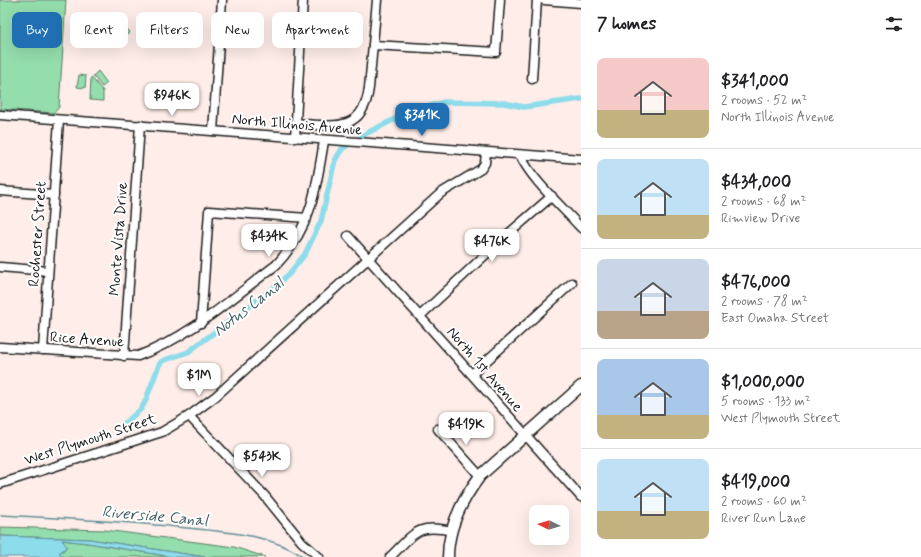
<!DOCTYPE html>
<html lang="en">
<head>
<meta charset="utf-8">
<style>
	:root { --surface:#fff; --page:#f2f2f2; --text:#202124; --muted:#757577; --line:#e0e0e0; --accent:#1f6fb2 }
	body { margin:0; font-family:Mynerve,sans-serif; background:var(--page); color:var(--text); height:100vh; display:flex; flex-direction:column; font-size:15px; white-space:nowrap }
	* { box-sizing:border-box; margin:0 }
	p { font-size:13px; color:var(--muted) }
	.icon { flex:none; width:22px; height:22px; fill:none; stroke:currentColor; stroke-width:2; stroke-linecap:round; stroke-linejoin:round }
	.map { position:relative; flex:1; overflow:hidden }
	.panel { display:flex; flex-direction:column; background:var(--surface); width:340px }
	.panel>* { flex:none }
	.banner { position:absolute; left:12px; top:12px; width:380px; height:36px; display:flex; gap:8px }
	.needle { width:26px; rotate:275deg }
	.tools { position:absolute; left:529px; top:505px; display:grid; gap:8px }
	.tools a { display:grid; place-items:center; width:40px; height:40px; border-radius:8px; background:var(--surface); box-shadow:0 4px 16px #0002; font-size:20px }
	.price { position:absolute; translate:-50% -34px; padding:0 9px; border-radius:8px; background:#fff; color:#222; font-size:13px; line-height:26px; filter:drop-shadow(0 1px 2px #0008) }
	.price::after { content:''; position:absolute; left:50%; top:24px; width:12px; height:9px; margin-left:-6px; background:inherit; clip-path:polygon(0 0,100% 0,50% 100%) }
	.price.selected { background:var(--accent); color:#fff }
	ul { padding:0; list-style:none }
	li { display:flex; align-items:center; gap:12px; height:100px; padding:0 16px }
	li+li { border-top:1px solid var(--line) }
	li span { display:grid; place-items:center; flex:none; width:112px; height:80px; border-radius:8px; color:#555 }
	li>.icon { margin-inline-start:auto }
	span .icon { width:48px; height:48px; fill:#fffc; stroke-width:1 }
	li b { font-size:17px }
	h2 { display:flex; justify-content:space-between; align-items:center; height:48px; padding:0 16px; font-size:17px }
	.chip { padding:0 14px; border-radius:8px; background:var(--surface); box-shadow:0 4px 16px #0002; font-size:14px; line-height:36px }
	.chip.selected { background:var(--accent); color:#fff }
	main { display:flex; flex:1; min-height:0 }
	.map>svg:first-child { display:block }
	.green { fill:#94ddad; stroke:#587c64 }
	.water { fill:#8ddceb; stroke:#608f98 }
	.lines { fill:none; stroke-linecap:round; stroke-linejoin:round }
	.stream { stroke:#608f98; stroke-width:1.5 }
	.canal { stroke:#8ddceb; stroke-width:5.5 }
	.minor-casing { stroke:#1c1c1c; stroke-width:11 }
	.major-casing { stroke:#1c1c1c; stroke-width:13 }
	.minor { stroke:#fff; stroke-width:8 }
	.major { stroke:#fff; stroke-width:10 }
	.labels { text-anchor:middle; stroke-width:4; stroke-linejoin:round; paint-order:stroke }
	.street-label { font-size:15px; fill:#1c1c1c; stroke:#fff }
	.water-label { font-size:16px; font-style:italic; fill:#445f64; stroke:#fff }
</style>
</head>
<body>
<main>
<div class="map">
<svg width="581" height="557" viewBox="0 0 581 557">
	<rect width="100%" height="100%" fill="#feede8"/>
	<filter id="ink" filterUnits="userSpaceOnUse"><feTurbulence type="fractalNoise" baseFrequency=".025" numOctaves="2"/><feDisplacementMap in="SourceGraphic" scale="8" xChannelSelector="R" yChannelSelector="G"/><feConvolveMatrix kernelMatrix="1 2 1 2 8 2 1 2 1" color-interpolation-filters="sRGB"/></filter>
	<g filter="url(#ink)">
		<g class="green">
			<polygon points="0,0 66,0 59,107 54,113 0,109"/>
			<polygon points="126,28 130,32 117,44 113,39"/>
			<polygon points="98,71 107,83 102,87 93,76"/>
			<polygon points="79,75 86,76 85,88 77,87"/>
			<polygon points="91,77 103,91 103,101 90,100"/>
			<polygon points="0,527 105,530 234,547 265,557 205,557 89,539 0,536"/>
			<polygon points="61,540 88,543 173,557 64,557 58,553 64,550 64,544"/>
		</g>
		<polygon class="water" points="0,536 89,539 205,557 173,557 88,543 62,540 67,547 59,553 64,557 0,557"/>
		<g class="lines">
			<path class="stream" d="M 0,515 C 60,518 119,521 178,527 C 222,532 266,532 304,557"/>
			<polyline class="canal" points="125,423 141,409 145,402 159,365 162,361 188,352 271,290 289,274 305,254 321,221 335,160 342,149 363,135 407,113 444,102 504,103 524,107 581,99"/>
			<defs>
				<g id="minor">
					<polyline points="544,0 581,3"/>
					<polyline points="373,45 496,52 500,0"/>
					<polyline points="532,79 537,0"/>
					<polyline points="0,115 581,159"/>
					<path d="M 296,123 C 332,126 363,134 369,88 L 377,0"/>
					<polyline points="213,131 222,0"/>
					<polyline points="295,138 303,0"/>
					<path d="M 520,155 C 533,182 561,205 581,228"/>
					<polyline points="0,191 54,195"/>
					<polyline points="348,236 581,497"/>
					<polyline points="0,267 48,271"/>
					<polyline points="420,316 499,242 552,196"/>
					<polyline points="201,323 209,211 307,218"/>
					<path d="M 0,347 L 138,356 C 190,337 232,298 276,265 C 312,227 316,189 324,141"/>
					<polyline points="43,350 59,120"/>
					<polyline points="124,356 140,125"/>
					<polyline points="472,374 572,283"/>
					<polyline points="189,416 264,495 302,542 319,557"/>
					<polyline points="438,429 480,476"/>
					<polyline points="0,484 162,432 189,416 216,396 441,193 481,169 485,163 486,152"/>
					<path d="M 390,557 C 414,534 416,523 452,531"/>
				</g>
				<path id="major" d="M 448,557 C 448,527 462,500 480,476 L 581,386"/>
			</defs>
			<use href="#minor" class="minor-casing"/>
			<use href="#major" class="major-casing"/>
			<use href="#minor" class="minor"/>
			<use href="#major" class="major"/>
		</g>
	</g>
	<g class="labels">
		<g class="street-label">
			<text transform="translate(297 124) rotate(5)" y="5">North Illinois Avenue</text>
			<text transform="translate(37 234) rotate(-86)" y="5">Rochester Street</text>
			<text transform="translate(118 239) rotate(-86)" y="5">Monte Vista Drive</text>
			<text transform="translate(87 339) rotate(4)" y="5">Rice Avenue</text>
			<text transform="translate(485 369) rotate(49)" y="5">North 1st Avenue</text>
			<text transform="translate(90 439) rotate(-18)" y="5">West Plymouth Street</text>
		</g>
		<g class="water-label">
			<text transform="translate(248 306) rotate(-38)" y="6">Notus Canal</text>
			<text transform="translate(155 515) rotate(5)" y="6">Riverside Canal</text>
		</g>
	</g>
</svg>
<div class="tools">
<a><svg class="needle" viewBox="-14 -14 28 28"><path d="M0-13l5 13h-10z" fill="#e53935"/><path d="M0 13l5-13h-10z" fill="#757577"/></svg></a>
</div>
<b class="price" style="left:172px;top:117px">$946K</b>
<b class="price selected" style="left:422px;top:137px">$341K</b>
<b class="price" style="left:269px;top:258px">$434K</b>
<b class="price" style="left:492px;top:263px">$476K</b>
<b class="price" style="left:199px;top:397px">$1M</b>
<b class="price" style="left:466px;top:446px">$419K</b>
<b class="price" style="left:262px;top:478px">$543K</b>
<div class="banner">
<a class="chip selected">Buy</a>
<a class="chip">Rent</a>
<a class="chip">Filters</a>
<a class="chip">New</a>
<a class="chip">Apartment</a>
</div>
</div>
<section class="panel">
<h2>7 homes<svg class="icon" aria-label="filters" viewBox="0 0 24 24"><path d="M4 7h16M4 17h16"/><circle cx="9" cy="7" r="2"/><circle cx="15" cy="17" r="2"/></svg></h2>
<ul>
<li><span style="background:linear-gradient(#f6c9c9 65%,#c2b280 0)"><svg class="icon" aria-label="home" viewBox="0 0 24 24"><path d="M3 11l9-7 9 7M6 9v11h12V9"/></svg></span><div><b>$341,000</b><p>2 rooms · 52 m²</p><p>North Illinois Avenue</p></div></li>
<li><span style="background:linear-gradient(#bfe0f5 70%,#c2b280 0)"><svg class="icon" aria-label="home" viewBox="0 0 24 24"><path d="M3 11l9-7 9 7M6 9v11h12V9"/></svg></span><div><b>$434,000</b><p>2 rooms · 68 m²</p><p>Rimview Drive</p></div></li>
<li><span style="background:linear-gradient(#c9d6e8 65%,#b9a48a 0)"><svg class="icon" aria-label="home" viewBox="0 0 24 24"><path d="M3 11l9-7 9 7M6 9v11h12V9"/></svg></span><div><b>$476,000</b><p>2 rooms · 78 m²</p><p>East Omaha Street</p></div></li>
<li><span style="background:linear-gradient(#a9c7e8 70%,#c2b280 0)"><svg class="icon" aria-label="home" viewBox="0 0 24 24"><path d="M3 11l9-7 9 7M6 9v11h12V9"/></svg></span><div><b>$1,000,000</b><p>5 rooms · 133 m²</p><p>West Plymouth Street</p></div></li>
<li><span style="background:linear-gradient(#bfe0f5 65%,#c2b280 0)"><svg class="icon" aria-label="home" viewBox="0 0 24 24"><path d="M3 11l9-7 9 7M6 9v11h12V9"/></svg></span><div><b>$419,000</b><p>2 rooms · 60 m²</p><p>River Run Lane</p></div></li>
</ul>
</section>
</main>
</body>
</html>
